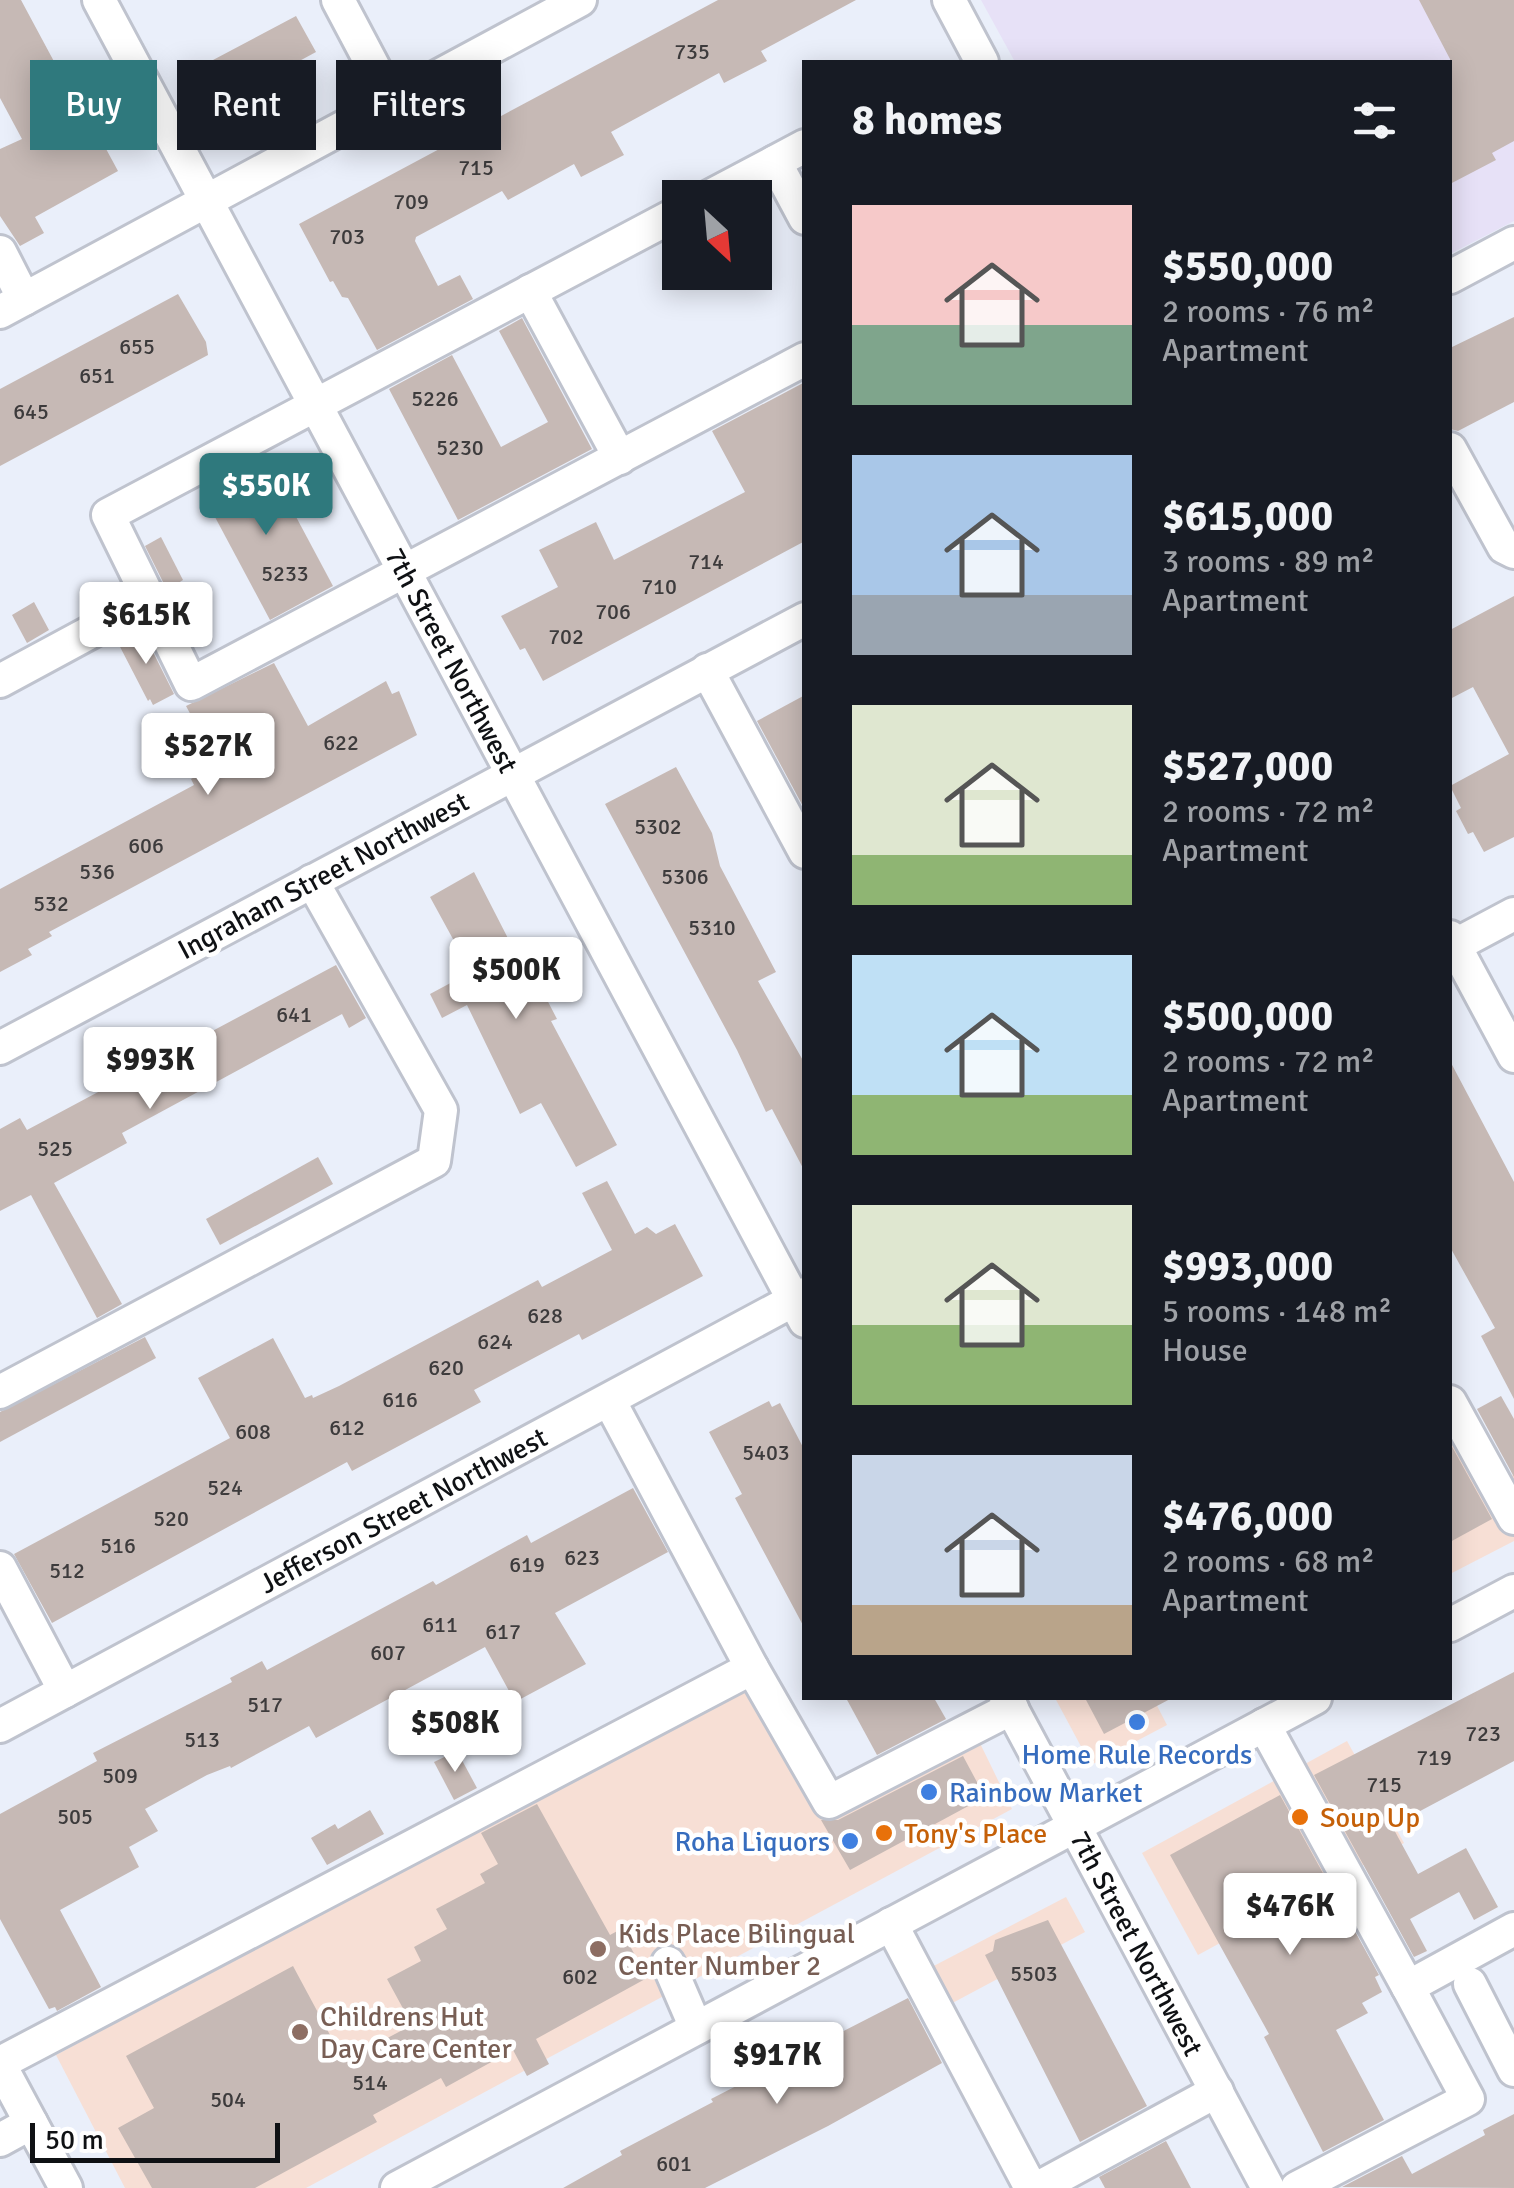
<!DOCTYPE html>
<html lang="en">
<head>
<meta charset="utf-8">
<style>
	:root { --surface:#171b24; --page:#242831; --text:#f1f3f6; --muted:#9ea1a6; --accent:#2f797d }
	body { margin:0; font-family:Signika,sans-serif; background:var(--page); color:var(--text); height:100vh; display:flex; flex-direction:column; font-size:38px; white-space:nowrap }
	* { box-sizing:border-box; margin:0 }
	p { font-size:32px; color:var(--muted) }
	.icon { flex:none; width:55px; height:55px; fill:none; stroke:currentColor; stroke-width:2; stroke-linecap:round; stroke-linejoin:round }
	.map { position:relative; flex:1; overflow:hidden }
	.details { position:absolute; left:802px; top:60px; width:650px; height:1640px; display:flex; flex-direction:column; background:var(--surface); border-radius:0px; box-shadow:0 5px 25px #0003 }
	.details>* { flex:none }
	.guide { position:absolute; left:30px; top:60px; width:622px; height:90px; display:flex; gap:20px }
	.needle { width:65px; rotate:154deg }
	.buttons { position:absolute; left:662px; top:180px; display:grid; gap:20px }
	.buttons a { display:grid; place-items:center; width:110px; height:110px; border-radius:0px; background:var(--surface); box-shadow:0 5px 25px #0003; font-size:50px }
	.scale { position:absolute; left:30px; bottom:25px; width:250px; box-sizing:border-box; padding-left:10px; border:5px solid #0f1114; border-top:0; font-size:28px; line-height:35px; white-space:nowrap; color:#0f1114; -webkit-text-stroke:8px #fff; paint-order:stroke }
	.price { position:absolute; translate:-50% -85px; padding:0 22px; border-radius:10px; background:#fff; color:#222; font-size:32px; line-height:65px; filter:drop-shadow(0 2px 5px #0008) }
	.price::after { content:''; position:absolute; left:50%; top:60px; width:30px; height:22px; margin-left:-15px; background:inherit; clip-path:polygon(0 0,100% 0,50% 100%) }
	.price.selected { background:var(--accent); color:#fff }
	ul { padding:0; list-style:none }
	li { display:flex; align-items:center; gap:30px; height:250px; padding:0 50px }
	li span { display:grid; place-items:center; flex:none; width:280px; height:200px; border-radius:0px; color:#555 }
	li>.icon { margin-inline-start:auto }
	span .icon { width:120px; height:120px; fill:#fffc; stroke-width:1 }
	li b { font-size:42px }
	h2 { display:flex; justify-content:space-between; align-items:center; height:120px; padding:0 50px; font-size:42px }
	.tag { padding:0 35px; border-radius:0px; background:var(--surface); box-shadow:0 5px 25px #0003; font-size:35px; line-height:90px }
	.tag.selected { background:var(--accent); color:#fff }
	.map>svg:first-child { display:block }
	.commercial { fill:#f7dfd5 }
	.education { fill:#e7e1f7 }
	.building { fill:#c6b9b5 }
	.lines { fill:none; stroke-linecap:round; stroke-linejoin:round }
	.minor-casing { stroke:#bfc3ce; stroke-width:38 }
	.minor { stroke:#fff; stroke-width:32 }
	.shop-dot { fill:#3f7fe0; stroke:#fff; stroke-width:4 }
	.food-dot { fill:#e8710a; stroke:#fff; stroke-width:4 }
	.education-dot { fill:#8d6e63; stroke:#fff; stroke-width:4 }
	.labels { text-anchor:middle; stroke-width:9; stroke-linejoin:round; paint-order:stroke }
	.number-label { font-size:22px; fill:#3d3b3c }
	.street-label { font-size:28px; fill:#0f1114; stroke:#fff }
	.shop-label { font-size:28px; fill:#366cbe; stroke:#fff }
	.food-label { font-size:28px; fill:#c56008; stroke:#fff; text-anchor:start }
	.education-label { font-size:28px; fill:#785e54; stroke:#fff; text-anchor:start }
</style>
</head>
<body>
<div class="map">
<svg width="1514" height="2188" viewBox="0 0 1514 2188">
	<rect width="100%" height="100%" fill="#eaeffa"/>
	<g class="commercial">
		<polygon points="1450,1389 1501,1481 1514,1474 1514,1541 1450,1574"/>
		<polygon points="751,1681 820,1811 976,1735 1012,1809 306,2188 125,2188 56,2055"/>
		<polygon points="1055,1698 1153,1698 1167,1725 1091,1765"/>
		<polygon points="1347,1741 1404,1843 1198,1955 1142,1853"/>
		<polygon points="1066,1897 1085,1932 945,2007 926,1970"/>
	</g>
	<polygon class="education" points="981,0 1514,0 1514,221 1450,254 1450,62 1015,62"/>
	<g class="building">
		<polygon points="0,0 21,0 101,149 105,147 118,171 35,217 44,233 20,246 0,216 0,149 22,139 0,98"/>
		<polygon points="718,0 856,0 761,51 767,61 724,83 719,73 611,132 624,155 581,177 574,164 508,200 502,191 416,237 415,241 438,286 460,275 473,299 377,350 348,298 342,297 333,281 330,282 299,224"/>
		<polygon points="1419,0 1514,0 1514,141 1492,153 1496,160 1450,184 1450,59"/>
		<polygon points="296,16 316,52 292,65 294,69 280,76 282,78 235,103 213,60"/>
		<polygon points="178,294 206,342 208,355 0,466 0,389"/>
		<polygon points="1514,317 1514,402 1458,431 1450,429 1450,348"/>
		<polygon points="522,318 592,449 458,520 389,389 452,355 501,447 548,422 499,331"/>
		<polygon points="805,382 805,541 543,681 525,648 520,650 501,616 558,587 539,550 596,522 614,560 745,492 712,431"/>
		<polygon points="263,455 333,586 270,620 200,489"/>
		<polygon points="161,537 183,580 167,590 145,546"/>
		<polygon points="1514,596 1514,837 1484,852 1473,832 1468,834 1456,811 1461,808 1450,786 1509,754 1473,687 1450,699 1450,630"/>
		<polygon points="34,602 49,630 27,643 12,615"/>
		<polygon points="141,628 174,694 153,705 150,699 148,701 117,641"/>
		<polygon points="274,663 308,726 386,681 392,694 399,691 417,735 49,932 52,936 28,949 32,955 0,972 0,889 194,785 191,779 198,775 194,768 214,758 186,706"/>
		<polygon points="805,695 805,810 757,721"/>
		<polygon points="676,767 712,833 720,866 776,972 758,981 805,1064 805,1172 772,1109 766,1112 737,1050 605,804"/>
		<polygon points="474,872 539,999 545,996 557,1019 551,1021 617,1145 576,1167 541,1103 520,1114 467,1005 442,1018 430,994 471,972 430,897"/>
		<polygon points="336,965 366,1018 349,1028 342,1014 122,1133 127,1143 54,1183 122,1304 97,1318 31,1195 0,1211 0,1129 20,1118 27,1130"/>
		<polygon points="1450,1061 1514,1182 1514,1399 1481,1336 1495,1328 1450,1247"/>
		<polygon points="318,1157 333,1184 220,1245 206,1219"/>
		<polygon points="607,1181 635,1234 647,1227 656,1234 675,1224 703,1276 582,1340 579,1334 474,1390 481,1402 352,1471 347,1462 52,1623 14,1554 230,1438 198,1378 273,1338 305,1398 312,1395 313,1398 339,1386 538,1280 542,1287 612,1250 582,1193"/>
		<polygon points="145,1337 156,1358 0,1442 0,1412"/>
		<polygon points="1501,1396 1514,1419 1514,1477 1477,1409"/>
		<polygon points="769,1401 772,1407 780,1403 805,1451 805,1629 735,1498 742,1494 709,1432"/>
		<polygon points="1450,1443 1492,1519 1450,1542"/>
		<polygon points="633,1488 668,1552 555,1613 586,1664 515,1702 485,1647 316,1738 309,1726 231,1768 230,1766 207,1775 145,1809 158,1831 129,1847 139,1867 60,1910 101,1987 57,2011 55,2007 49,2009 0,1919 0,1814 97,1761 93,1753 232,1682 230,1678 262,1661 267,1670 433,1581 436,1585 527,1535 531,1543"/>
		<polygon points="1514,1672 1514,1761 1392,1826 1418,1874 1466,1848 1498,1907 1474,1920 1459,1892 1410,1919 1427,1951 1414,1957 1314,1775"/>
		<polygon points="846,1698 934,1698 946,1719 877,1755"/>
		<polygon points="1085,1698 1172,1698 1104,1734"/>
		<polygon points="457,1751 477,1788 454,1800 434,1762"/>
		<polygon points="963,1756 985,1797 850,1870 821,1820 838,1820"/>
		<polygon points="1280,1795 1379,1975 1375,1977 1382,1992 1362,2003 1368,2013 1336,2030 1384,2120 1323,2152 1264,2037 1269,2034 1170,1855"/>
		<polygon points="537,1804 610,1935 621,1929 647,1978 536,2039 549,2064 527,2076 513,2050 446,2087 441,2078 373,2115 377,2122 255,2188 152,2188 118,2128 154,2108 126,2056 293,1966 344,2061 412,2025 387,1979 421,1961 414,1947 447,1929 436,1909 485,1883 480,1874 498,1864 481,1833"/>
		<polygon points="370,1810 384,1834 327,1865 311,1838 335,1824 338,1829"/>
		<polygon points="1048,1920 1147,2106 1080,2142 985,1955 993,1951 995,1940"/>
		<polygon points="908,1998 942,2063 828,2126 705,2188 563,2188 622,2155 620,2151 713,2102 711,2099"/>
		<polygon points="1514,2114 1514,2188 1342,2187 1402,2156 1412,2174 1485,2135 1483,2130"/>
		<polygon points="1166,2141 1191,2188 1105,2188 1099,2177"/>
	</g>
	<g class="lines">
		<defs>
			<g id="minor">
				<polyline points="99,0 805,1321"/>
				<polyline points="338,0 392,102"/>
				<polyline points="949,0 982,62"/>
				<polyline points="775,162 805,218"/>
				<polyline points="707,198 805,146"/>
				<polyline points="680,212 108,515 191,684 805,359"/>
				<polyline points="0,252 24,299"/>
				<polyline points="1450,277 1514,243"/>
				<polyline points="530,291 620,458"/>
				<polyline points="0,312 580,0"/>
				<polyline points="1450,449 1504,547 1514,552"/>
				<polyline points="707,670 805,852"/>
				<polyline points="0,681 150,600"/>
				<polyline points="1450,937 1514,1056"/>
				<polyline points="1450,948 1514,914"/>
				<polyline points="0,1048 805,619"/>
				<polyline points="0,1392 434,1161 441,1110 312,881"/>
				<polyline points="1450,1402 1514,1518"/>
				<polyline points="0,1568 65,1691"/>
				<polyline points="1450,1625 1514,1591"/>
				<polyline points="752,1668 829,1802 1012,1708"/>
				<polyline points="1006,1698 1268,2188"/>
				<polyline points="1264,1725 1408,1987"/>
				<polyline points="0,1726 805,1294"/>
				<polyline points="891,1924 1031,2188"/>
				<polyline points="668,1963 696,2028"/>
				<polyline points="1470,1984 1514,2070"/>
				<polyline points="0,2063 752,1668 609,1400"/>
				<polyline points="0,2065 66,2188"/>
				<polyline points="0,2140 31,2123"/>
				<polyline points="397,2188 1315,1698"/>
				<polyline points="1038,2188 1217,2091"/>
				<polyline points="1297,2188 1468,2099 1408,1987 1514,1929"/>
			</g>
		</defs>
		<use href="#minor" class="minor-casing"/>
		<use href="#minor" class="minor"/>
	</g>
	<g class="shop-dot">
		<circle cx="1137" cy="1722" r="10"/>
		<circle cx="929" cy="1792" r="10"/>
		<circle cx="850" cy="1841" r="10"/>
	</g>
	<g class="food-dot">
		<circle cx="1300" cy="1817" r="10"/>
		<circle cx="884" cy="1833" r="10"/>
	</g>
	<g class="education-dot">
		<circle cx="598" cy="1949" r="10"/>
		<circle cx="300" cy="2032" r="10"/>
	</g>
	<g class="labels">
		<g class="number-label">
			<text x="692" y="59">735</text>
			<text x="476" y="175">715</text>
			<text x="411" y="209">709</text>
			<text x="347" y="244">703</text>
			<text x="137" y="354">655</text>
			<text x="97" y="383">651</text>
			<text x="435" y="406">5226</text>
			<text x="31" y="419">645</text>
			<text x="460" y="455">5230</text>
			<text x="706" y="569">714</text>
			<text x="285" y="581">5233</text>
			<text x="659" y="594">710</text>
			<text x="613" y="619">706</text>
			<text x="566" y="644">702</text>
			<text x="341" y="750">622</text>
			<text x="658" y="834">5302</text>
			<text x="146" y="853">606</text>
			<text x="97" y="879">536</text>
			<text x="685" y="884">5306</text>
			<text x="51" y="911">532</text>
			<text x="712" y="935">5310</text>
			<text x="294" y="1022">641</text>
			<text x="55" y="1156">525</text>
			<text x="545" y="1323">628</text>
			<text x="495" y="1349">624</text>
			<text x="446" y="1375">620</text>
			<text x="400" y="1407">616</text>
			<text x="347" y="1435">612</text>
			<text x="253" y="1439">608</text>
			<text x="766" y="1460">5403</text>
			<text x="225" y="1495">524</text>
			<text x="171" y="1526">520</text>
			<text x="118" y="1553">516</text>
			<text x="582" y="1565">623</text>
			<text x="527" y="1572">619</text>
			<text x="67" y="1578">512</text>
			<text x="440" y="1632">611</text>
			<text x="503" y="1639">617</text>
			<text x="388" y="1660">607</text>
			<text x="265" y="1712">517</text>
			<text x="1483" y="1741">723</text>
			<text x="202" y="1747">513</text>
			<text x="1434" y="1765">719</text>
			<text x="120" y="1783">509</text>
			<text x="1384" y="1792">715</text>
			<text x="75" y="1824">505</text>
			<text x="1034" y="1981">5503</text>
			<text x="580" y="1984">602</text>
			<text x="370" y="2090">514</text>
			<text x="228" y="2107">504</text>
			<text x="674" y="2171">601</text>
		</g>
		<g class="street-label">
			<text transform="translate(452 660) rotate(62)" y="10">7th Street Northwest</text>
			<text transform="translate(323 875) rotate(-28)" y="10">Ingraham Street Northwest</text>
			<text transform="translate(403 1510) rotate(-28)" y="10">Jefferson Street Northwest</text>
			<text transform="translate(1137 1943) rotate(62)" y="10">7th Street Northwest</text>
		</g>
		<g class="shop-label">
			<text x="1137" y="1764">Home Rule Records</text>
			<text x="949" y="1802" text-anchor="start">Rainbow Market</text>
			<text x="830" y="1851" text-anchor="end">Roha Liquors</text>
		</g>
		<g class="food-label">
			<text x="1320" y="1827">Soup Up</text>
			<text x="904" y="1843">Tony's Place</text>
		</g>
		<g class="education-label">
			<text x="618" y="1943">Kids Place Bilingual<tspan x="618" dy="32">Center Number 2</tspan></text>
			<text x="320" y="2026">Childrens Hut<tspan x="320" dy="32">Day Care Center</tspan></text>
		</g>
	</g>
</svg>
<div class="buttons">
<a><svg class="needle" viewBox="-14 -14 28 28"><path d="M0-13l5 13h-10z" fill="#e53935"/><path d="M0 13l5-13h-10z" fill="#9ea1a6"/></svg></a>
</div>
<div class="scale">50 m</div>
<b class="price selected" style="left:266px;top:538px">$550K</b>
<b class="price" style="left:146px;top:667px">$615K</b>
<b class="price" style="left:208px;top:798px">$527K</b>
<b class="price" style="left:516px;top:1022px">$500K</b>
<b class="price" style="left:150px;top:1112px">$993K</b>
<b class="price" style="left:455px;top:1775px">$508K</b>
<b class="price" style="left:1290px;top:1958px">$476K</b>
<b class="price" style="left:777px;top:2107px">$917K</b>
<div class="guide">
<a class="tag selected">Buy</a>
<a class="tag">Rent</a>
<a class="tag">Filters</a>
</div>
<section class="details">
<h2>8 homes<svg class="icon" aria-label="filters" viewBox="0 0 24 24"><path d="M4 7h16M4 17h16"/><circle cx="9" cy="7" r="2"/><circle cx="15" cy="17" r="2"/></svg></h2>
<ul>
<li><span style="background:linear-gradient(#f6c9c9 60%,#7fa58c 0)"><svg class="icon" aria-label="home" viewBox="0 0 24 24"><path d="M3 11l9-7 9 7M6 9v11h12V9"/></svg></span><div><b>$550,000</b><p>2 rooms · 76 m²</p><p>Apartment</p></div></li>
<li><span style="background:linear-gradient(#a9c7e8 70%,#9aa5b1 0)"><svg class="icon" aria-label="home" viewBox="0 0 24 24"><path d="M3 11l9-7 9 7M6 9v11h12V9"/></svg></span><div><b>$615,000</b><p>3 rooms · 89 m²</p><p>Apartment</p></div></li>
<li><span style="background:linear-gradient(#dfe7d0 75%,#8fb573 0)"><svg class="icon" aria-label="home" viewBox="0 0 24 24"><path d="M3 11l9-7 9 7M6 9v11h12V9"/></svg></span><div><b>$527,000</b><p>2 rooms · 72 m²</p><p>Apartment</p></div></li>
<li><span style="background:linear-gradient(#bfe0f5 70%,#8fb573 0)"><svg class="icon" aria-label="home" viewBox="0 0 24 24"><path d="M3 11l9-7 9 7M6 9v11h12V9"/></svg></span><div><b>$500,000</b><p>2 rooms · 72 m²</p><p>Apartment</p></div></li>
<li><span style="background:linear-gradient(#dfe7d0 60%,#8fb573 0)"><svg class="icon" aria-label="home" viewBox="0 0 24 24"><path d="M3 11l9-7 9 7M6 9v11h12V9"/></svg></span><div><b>$993,000</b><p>5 rooms · 148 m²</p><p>House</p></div></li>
<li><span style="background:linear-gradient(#c9d6e8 75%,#b9a48a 0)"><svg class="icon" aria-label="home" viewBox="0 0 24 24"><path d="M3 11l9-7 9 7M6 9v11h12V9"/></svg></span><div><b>$476,000</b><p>2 rooms · 68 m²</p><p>Apartment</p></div></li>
</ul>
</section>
</div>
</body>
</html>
